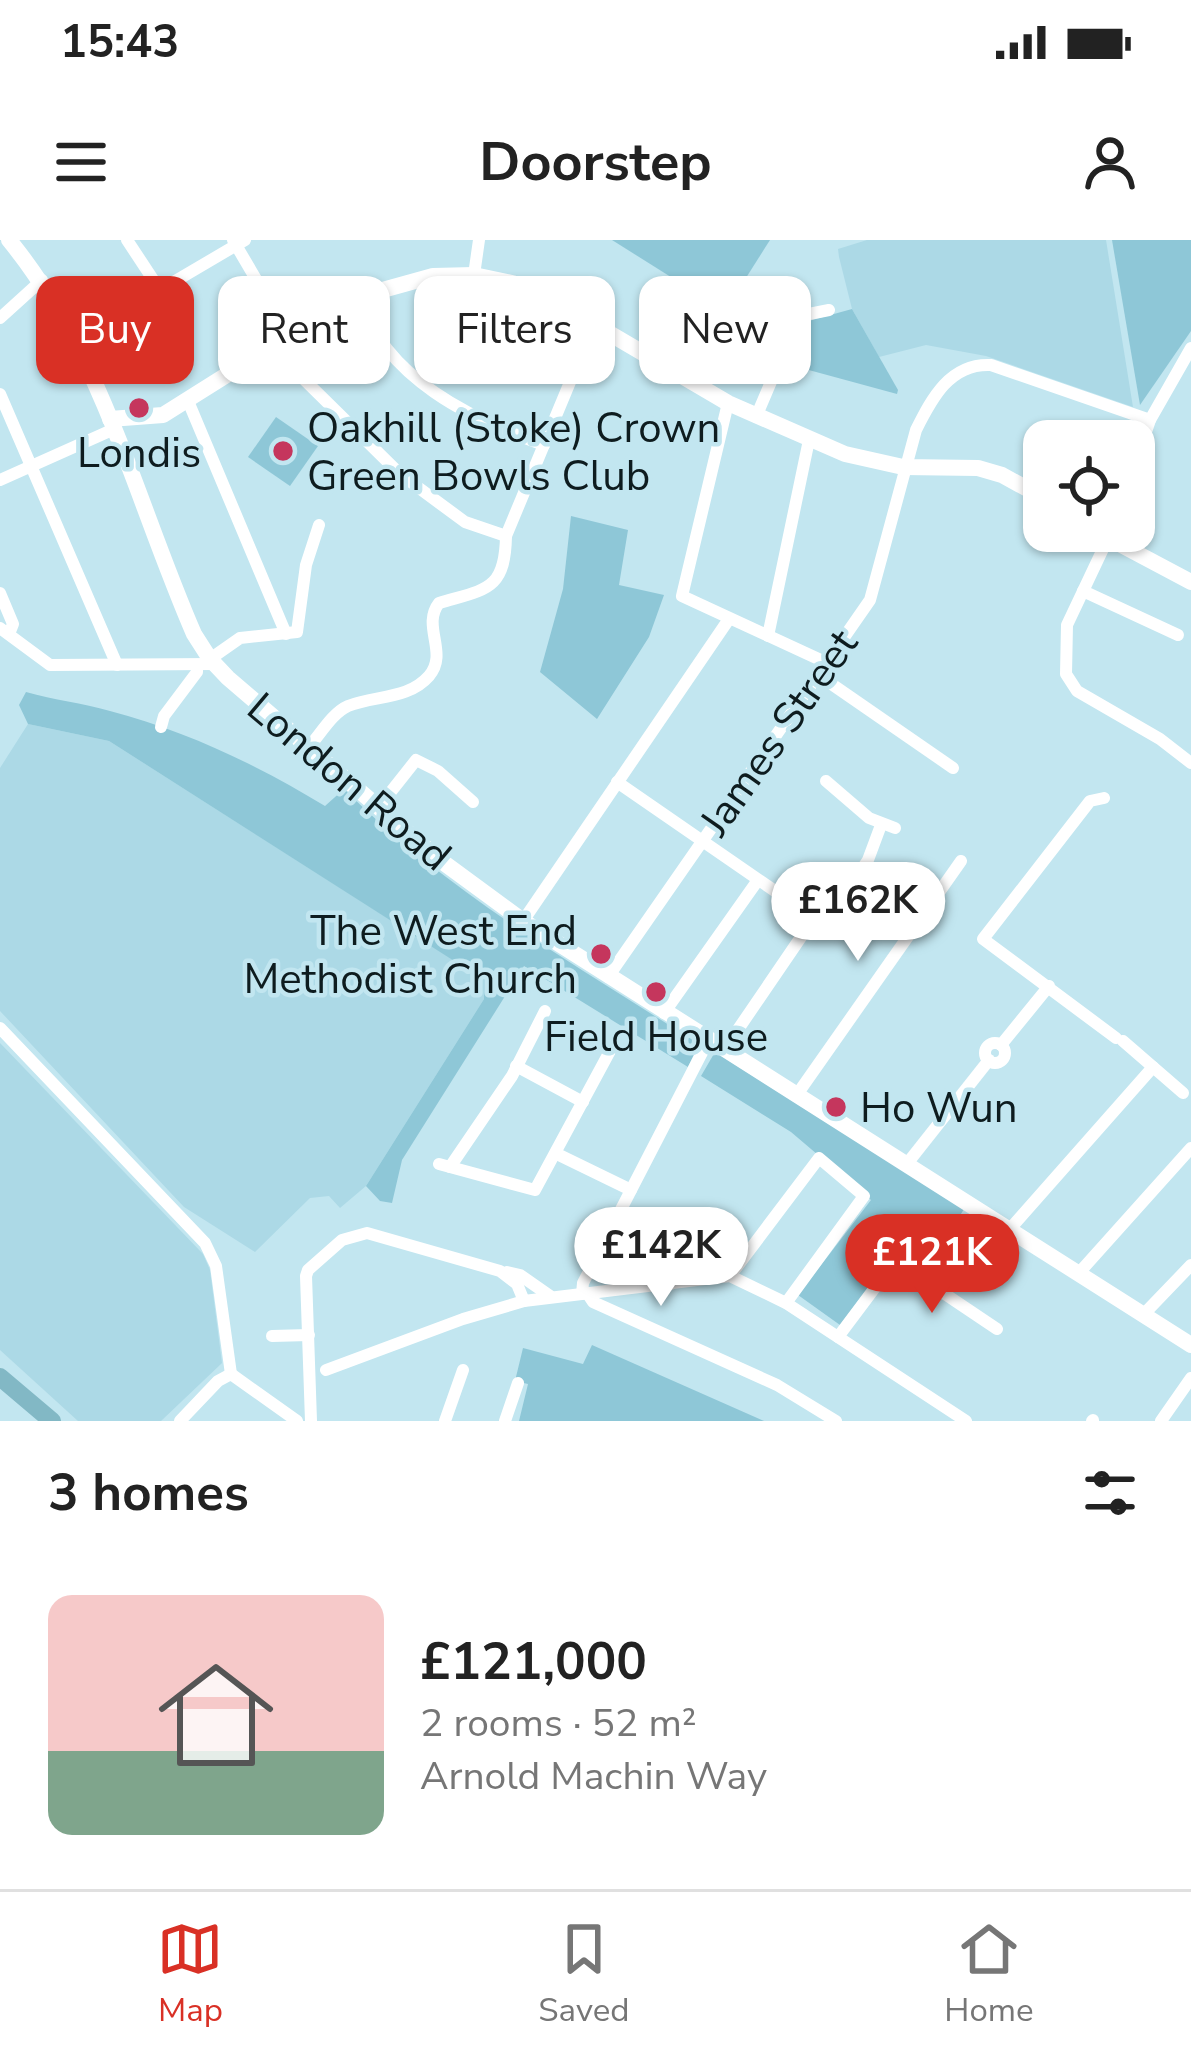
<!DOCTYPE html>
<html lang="en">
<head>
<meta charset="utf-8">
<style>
	:root { --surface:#fff; --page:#f6f6f6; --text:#222; --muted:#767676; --line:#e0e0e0; --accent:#d93025 }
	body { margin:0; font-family:"Nunito Sans",sans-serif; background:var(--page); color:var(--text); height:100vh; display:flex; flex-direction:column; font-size:45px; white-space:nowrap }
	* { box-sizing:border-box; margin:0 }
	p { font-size:39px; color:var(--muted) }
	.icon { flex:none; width:66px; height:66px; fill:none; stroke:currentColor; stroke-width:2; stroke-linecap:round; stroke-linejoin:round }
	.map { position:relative; height:1181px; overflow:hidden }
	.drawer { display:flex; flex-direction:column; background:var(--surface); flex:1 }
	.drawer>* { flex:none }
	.top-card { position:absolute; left:36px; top:36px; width:1119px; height:108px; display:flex; gap:24px }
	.controls { position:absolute; left:1023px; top:180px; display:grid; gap:24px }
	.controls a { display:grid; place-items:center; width:132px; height:132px; border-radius:24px; background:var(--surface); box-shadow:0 3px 9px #0004; font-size:60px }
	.price { position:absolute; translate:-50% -102px; padding:0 27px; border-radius:42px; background:#fff; color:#222; font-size:39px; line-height:78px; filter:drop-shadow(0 3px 6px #0008) }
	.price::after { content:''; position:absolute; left:50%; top:72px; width:36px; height:27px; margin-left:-18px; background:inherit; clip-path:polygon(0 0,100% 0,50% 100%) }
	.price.on { background:var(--accent); color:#fff }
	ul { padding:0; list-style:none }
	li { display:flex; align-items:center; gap:36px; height:300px; padding:0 48px }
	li+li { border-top:3px solid var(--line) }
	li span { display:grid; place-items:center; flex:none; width:336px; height:240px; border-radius:24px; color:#555 }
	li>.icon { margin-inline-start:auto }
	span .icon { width:144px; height:144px; fill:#fffc; stroke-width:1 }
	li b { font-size:51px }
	h2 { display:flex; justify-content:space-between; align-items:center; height:144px; padding:0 48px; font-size:51px }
	.pill { padding:0 42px; border-radius:24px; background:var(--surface); box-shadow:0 3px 9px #0004; font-size:42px; line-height:108px }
	.pill.on { background:var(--accent); color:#fff }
	.status { display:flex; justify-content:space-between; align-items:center; height:84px; padding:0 60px; background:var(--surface); direction:ltr }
	.status svg { height:33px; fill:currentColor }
	header { display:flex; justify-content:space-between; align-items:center; height:156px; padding:0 48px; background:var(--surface); font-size:54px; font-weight:700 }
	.tab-bar { display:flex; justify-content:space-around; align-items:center; height:168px; border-top:3px solid var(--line); background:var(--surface); font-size:33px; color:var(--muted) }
	.tab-bar a { display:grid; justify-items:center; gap:6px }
	.tab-bar .on { color:var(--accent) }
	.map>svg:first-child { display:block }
	.built { fill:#acd9e6 }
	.green { fill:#8ec7d7 }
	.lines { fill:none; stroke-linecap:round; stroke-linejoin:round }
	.street { stroke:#fff; stroke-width:12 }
	.secondary { stroke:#fff; stroke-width:16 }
	.primary { stroke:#82b8c5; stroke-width:18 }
	.poi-dot { fill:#c5365d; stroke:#c2e6f0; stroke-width:4.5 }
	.labels { text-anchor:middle; stroke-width:9; stroke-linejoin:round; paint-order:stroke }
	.poi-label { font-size:42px; fill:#0e1c1f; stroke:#c2e6f0; text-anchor:start }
	.street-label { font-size:42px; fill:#0e1c1f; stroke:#c2e6f0 }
</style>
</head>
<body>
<div class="status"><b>15:43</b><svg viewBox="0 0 49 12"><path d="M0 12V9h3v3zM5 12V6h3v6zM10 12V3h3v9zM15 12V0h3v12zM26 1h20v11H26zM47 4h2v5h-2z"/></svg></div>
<header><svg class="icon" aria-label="menu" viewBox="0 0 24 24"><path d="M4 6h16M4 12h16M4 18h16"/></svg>Doorstep<svg class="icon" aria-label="person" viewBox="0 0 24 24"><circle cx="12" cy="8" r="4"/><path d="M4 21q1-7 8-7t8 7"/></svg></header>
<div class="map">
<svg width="1191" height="1181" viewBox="0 0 1191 1181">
	<rect width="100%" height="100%" fill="#c2e6f0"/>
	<g class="built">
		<polygon points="867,0 1106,0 1133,167 986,116 926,105 879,117 852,69 839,17 838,9"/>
		<polygon points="28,484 109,501 485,740 484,759 366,946 340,968 329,956 310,958 255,1012 184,967 0,771 0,528"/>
		<polygon points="0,803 203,1014 210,1030 222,1123 161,1181 78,1181 0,1110"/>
	</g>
	<g class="green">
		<polygon points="612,0 770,0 725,71"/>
		<polygon points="1112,0 1191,0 1191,91 1140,165"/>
		<polygon points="852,69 898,150 897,154 783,123 805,82"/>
		<polygon points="276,177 318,206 290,246 248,217"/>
		<polygon points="571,276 628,290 619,345 664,355 649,397 597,479 540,432 563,349"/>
		<path d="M 26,452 C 54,460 82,463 110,471 C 186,491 258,525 325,566 L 344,549 C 447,652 577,726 699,804 L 688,827 L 524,726 L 402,920 L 392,963 L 380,961 L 366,946 L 484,759 L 484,740 L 109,501 L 28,484 L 19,465 Z"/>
		<polygon points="715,812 964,969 945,1000 925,1000 912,990 840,1085 798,1055 871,960 791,892 701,836"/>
		<polygon points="592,1105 764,1181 519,1181 528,1144 515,1141 523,1108 583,1124"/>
	</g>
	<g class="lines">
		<g class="street">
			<polyline points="127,0 160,50"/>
			<polyline points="233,0 290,97"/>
			<polyline points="474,35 479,0"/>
			<path d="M 360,59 C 385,138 472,180 544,205"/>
			<polyline points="0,78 42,40"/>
			<polyline points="75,100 245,0"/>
			<polyline points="271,107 400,234 465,282 506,296 595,82"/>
			<polyline points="0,154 117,425"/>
			<polyline points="188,161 286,394"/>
			<polyline points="728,163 682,356 825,422"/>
			<polyline points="756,177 799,76 829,70"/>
			<polyline points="1134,227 1150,180 1191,108"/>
			<polyline points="0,240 112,190"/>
			<polyline points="1111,292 1067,385 1066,434 1077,451 1160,499 1191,523"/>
			<polyline points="1083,351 1178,395"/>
			<polyline points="0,353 13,384 9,394"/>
			<polyline points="0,388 50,425 215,424"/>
			<polyline points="768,396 809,200"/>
			<polyline points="210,419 240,398 297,392 306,325 319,285"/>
			<polyline points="817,434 953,528"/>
			<polyline points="161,487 164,476 197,432 197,426"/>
			<path d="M 308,508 C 320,495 332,473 348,466 C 375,455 408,460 429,436 C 449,413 421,386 439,363 C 486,349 505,351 506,296"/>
			<polyline points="826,541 869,578 895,588"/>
			<polyline points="617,542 814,678"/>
			<polyline points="1104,558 1090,561 983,699 1116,798"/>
			<polyline points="378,568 416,520 438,531 473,562"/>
			<polyline points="523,681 729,379"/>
			<path d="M 608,737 L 870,360 L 916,190 C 932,158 950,123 991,125 L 1150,180"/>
			<polyline points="664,773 758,640"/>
			<polyline points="0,788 205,1003 216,1026 231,1134"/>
			<polyline points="1123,801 1183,853"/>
			<circle cx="995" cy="813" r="10"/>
			<polyline points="1001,805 1049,746"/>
			<polyline points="724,810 814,678 830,677 868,620 881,585"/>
			<polyline points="516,826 583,862"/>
			<polyline points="796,856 961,621"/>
			<polyline points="557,914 631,950"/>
			<polyline points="439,924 535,950 610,811"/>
			<polyline points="906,925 989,820"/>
			<polyline points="450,927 512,836 545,771"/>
			<polyline points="1009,990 1153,827"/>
			<polyline points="904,1008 923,1017 933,1046 997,1089"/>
			<polyline points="507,1032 520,1035 550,1056"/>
			<polyline points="1078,1034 1191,908"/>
			<polyline points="730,1036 819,918 864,956 786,1063"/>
			<polyline points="671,1044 698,984"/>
			<polyline points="587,1053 593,1062 777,1145 836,1181"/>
			<polyline points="582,1054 583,1043 708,801"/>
			<polyline points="1143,1075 1191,1025"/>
			<polyline points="272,1096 309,1095"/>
			<polyline points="838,1097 913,997"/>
			<polyline points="326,1130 463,1079 524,1061 730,1036 786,1063 966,1181"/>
			<polyline points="180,1181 218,1141 231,1134 297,1181"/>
			<polyline points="311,1181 306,1036 308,1030 342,1000 367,993 500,1031 517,1044 524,1061"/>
			<polyline points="445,1181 463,1130"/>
			<polyline points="505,1181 518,1143"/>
			<polyline points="1092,1181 1093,1180"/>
			<polyline points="1161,1181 1191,1138"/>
		</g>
		<g class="secondary">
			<path d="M 9,0 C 102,113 136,261 194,394 L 210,419 L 228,438 L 440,620 L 523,681 L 1191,1105"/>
			<polyline points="110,179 163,175 271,107 379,51 433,36 474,35 512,43 551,59 728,163 845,214 903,227 978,228 1002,235 1044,258"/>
			<polyline points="1095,291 1191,342"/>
		</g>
		<polyline class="primary" points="0,1137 52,1181"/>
	</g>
	<g class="poi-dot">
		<circle cx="139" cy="168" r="12"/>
		<circle cx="283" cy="211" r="12"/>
		<circle cx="601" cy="714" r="12"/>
		<circle cx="656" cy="752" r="12"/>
		<circle cx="836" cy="867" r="12"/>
	</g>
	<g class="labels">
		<g class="poi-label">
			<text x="307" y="202">Oakhill (Stoke) Crown<tspan x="307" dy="48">Green Bowls Club</tspan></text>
			<text x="139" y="227" text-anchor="middle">Londis</text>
			<text x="577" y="705" text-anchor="end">The West End<tspan x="577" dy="48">Methodist Church</tspan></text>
			<text x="656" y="811" text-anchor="middle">Field House</text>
			<text x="860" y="882">Ho Wun</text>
		</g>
		<g class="street-label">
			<text transform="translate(778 492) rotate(-55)" y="15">James Street</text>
			<text transform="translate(350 541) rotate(40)" y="15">London Road</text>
		</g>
	</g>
</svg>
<div class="controls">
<a><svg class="icon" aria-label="locate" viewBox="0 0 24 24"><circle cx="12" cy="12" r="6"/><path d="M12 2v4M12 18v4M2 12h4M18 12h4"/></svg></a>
</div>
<b class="price" style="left:858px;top:724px">£162K</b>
<b class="price" style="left:661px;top:1069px">£142K</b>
<b class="price on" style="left:932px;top:1076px">£121K</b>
<div class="top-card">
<a class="pill on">Buy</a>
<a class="pill">Rent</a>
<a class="pill">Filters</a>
<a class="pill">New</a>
</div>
</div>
<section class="drawer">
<h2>3 homes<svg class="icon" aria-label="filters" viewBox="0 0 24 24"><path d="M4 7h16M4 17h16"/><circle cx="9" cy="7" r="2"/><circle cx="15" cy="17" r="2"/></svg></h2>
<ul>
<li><span style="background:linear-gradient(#f6c9c9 65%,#7fa58c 0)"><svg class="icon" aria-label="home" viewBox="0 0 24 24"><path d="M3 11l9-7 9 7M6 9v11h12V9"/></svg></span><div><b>£121,000</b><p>2 rooms · 52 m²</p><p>Arnold Machin Way</p></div></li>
</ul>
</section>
<nav class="tab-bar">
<a class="on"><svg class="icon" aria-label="map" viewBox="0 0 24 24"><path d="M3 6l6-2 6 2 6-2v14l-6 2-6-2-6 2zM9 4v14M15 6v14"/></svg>Map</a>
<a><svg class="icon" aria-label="saved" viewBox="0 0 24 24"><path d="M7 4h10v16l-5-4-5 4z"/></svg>Saved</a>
<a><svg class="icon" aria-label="home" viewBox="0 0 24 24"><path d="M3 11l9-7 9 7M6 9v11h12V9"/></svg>Home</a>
</nav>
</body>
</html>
